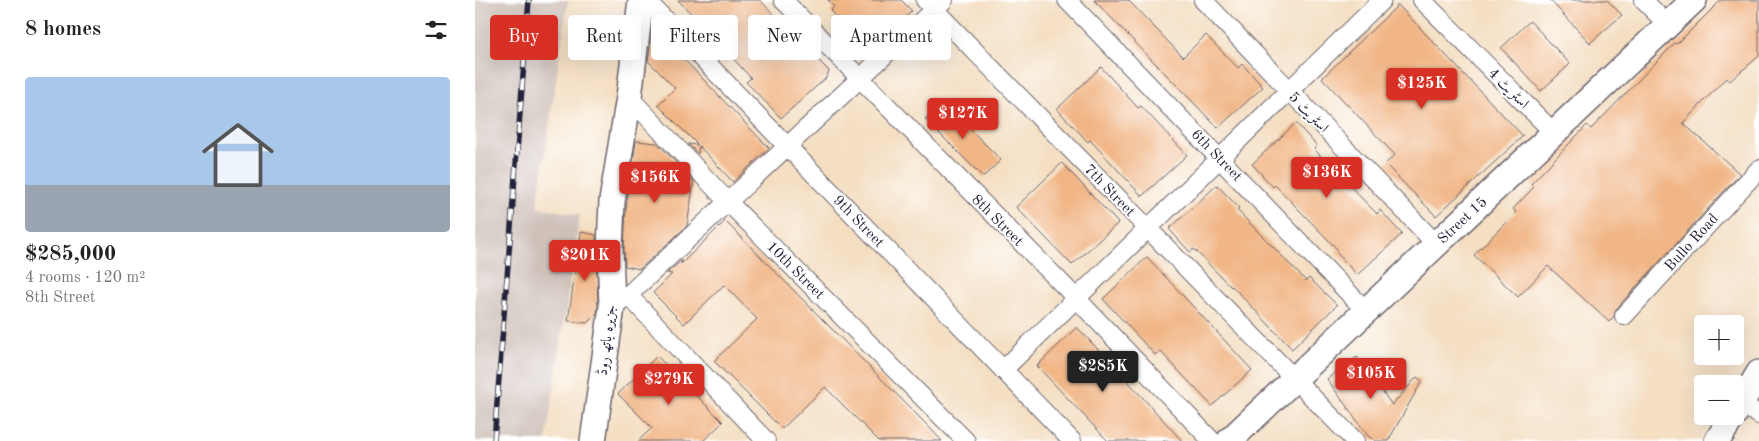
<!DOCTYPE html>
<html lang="en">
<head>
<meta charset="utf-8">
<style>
	:root { --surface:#fff; --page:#f6f6f6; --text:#222; --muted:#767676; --accent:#d93025 }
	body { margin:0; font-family:"Old Standard TT",Amiri,serif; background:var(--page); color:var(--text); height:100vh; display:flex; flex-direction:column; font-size:19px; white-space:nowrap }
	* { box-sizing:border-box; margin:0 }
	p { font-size:16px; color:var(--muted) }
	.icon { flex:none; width:28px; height:28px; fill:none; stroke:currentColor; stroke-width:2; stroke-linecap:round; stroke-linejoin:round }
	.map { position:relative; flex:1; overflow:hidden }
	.details { display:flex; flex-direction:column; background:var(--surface); width:475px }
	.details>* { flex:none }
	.hud { position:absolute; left:15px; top:15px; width:475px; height:45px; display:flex; gap:10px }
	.fabs { position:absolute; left:1219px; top:315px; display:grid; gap:10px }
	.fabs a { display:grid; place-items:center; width:50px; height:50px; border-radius:5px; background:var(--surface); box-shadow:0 5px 20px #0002; font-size:25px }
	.price { position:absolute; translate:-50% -42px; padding:0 11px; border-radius:5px; background:var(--accent); color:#fff; font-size:16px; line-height:32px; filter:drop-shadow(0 1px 2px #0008) }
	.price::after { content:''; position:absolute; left:50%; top:30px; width:15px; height:11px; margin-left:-8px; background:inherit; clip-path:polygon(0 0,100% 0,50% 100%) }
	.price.current { background:#222; color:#fff }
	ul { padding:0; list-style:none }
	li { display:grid; align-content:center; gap:10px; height:265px; padding:0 25px }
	li span { display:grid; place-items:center; height:155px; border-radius:5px; color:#555 }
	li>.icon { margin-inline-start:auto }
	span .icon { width:90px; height:90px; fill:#fffc; stroke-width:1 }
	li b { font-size:21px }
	h2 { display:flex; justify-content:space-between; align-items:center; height:60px; padding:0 25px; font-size:21px }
	.chip { padding:0 18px; border-radius:5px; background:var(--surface); box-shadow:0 5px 20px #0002; font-size:18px; line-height:45px }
	.chip.current { background:var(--accent); color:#fff }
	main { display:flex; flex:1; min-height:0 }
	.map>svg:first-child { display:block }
	.industrial { fill:#cfc1ba }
	.building { fill:#f1b686 }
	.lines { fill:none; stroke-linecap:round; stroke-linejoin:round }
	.street-casing { stroke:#6c646b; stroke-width:20 }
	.secondary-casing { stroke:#6c646b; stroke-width:28 }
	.street { stroke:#fff; stroke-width:18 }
	.secondary { stroke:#fff; stroke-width:25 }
	.rail-casing { stroke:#22223b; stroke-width:5.5 }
	.rail { stroke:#fff; stroke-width:4; stroke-dasharray:11; stroke-linecap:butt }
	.labels { text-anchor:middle; stroke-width:4; stroke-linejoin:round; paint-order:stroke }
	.street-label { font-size:15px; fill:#22223b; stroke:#fff }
</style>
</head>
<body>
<main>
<section class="details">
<h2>8 homes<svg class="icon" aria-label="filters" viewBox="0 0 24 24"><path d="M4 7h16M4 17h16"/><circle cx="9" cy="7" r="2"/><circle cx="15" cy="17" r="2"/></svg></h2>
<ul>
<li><span style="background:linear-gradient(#a9c7e8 70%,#9aa5b1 0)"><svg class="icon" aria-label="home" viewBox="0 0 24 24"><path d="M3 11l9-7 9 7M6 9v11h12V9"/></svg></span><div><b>$285,000</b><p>4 rooms · 120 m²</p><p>8th Street</p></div></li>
</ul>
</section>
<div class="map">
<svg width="1284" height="441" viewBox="0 0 1284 441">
	<rect width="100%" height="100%" fill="#fff"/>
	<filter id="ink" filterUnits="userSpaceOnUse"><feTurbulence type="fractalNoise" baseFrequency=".02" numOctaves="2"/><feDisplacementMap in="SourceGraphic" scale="10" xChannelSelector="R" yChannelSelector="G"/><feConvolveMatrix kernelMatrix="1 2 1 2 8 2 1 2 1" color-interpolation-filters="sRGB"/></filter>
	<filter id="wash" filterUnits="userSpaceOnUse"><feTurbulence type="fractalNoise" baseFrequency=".0096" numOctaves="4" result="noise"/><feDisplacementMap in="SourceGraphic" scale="20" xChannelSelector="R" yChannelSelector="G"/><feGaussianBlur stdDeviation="1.12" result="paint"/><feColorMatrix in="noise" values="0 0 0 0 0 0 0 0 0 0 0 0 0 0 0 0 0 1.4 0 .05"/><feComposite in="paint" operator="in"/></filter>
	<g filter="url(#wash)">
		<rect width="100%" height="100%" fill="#f4dfc3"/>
		<polygon class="industrial" points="0,0 93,0 62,207 105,215 71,441 0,441"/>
		<g id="blocks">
			<g class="building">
				<polygon points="203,0 285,0 354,71 351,78 306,118 271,82 276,78 253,53 248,57 221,29 226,24"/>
				<polygon points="353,0 426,0 437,11 387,59 359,31 367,23 355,11 359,7"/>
				<polygon points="619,0 653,0 708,57 731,35 763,68 767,64 788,87 743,128"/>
				<polygon points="1075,0 1132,0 1147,15 1115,43"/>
				<polygon points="1246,0 1284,0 1284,56 1255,81 1251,78 1208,123 1265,174 1141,309 1139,316 1134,322 1073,266 1043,297 999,255 1041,212 1038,209 1059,187 1056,184 1092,146 1112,125 1116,129 1200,43 1202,44"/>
				<polygon points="923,5 1048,136 961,216 910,164 920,155 847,78"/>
				<polygon points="1055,21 1095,64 1066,91 1026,48"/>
				<polygon points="178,27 294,148 258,182 224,146 223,154 213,144 223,145 183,105 200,88 173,61"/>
				<polygon points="626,67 663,108 666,106 712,155 667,196 615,140 613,142 582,109"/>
				<polygon points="468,102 526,160 508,177 450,119"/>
				<polygon points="821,123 842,146 839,149 902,214 905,210 927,234 882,275 861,252 863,250 800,185 798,187 777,164"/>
				<polygon points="161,141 182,143 219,181 212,226 165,269 150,266 149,249 151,209"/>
				<polygon points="587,163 643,223 597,265 541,207"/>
				<polygon points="742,185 764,208 762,210 831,281 834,278 862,305 817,349 757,286 756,287 719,249 715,252 694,229"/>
				<polygon points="250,221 452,425 467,441 404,441 350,387 307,429 239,361 282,319 249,285 209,324 178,293 197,274 192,273 207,260 206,264"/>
				<polygon points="106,232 121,235 123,306 122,313 112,323 93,321"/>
				<polygon points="672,257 777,370 737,406 685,351 680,355 628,299"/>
				<polygon points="602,327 659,388 707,441 633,441 562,366"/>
				<polygon points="182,356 248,422 228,441 163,441 177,428 143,394"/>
				<polygon points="882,357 917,405 942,377 947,381 913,441 901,441 893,436 852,379"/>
			</g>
		</g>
	</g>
	<g filter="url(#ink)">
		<use href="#blocks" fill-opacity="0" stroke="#6c646b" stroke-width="1"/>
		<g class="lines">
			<defs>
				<g id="street">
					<polyline points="171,0 597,441"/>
					<polyline points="308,0 601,298 737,441"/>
					<polyline points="450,0 880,441"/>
					<polyline points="592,0 891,311"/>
					<polyline points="728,0 961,244"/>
					<polyline points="947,0 1079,133"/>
					<polyline points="1168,0 1193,25"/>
					<polyline points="154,97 253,202 491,441"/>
					<polyline points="153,295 291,441"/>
					<polyline points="137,307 153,295 469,0"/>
					<polyline points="1149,316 1284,169"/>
					<polyline points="528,370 907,0"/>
					<polyline points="1266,403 1284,415"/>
				</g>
				<g id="secondary">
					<polyline points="1260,413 1284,373"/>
					<polyline points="118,441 137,307 135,249 137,201 154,97 166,0"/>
					<polyline points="754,441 1219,0"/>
					<polyline points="1242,441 1258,416"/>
				</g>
			</defs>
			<use href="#street" class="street-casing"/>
			<use href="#secondary" class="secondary-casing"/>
			<use href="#street" class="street"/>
			<use href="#secondary" class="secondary"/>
			<defs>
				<polyline id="rail" points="19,441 54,0"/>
			</defs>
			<use href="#rail" class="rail-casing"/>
			<use href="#rail" class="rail"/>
		</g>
	</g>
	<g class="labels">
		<g class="street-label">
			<text transform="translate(1034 88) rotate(45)" y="5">اسٹریٹ 4</text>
			<text transform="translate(834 112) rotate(46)" y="5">اسٹریٹ 5</text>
			<text transform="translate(742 155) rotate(46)" y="5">6th Street</text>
			<text transform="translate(635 190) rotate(46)" y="5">7th Street</text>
			<text transform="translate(523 220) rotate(45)" y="5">8th Street</text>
			<text transform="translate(987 220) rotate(-43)" y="5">Street 15</text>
			<text transform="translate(384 221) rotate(46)" y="5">9th Street</text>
			<text transform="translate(1216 242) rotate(-48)" y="5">Bullo Road</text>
			<text transform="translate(321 270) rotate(45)" y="5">10th Street</text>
			<text transform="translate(131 340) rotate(-83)" y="5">جزیرہ باتھ روڈ</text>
		</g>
	</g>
</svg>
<div class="fabs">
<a>+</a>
<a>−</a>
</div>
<b class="price" style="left:947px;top:110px">$125K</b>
<b class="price" style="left:488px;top:140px">$127K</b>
<b class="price" style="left:852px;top:199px">$136K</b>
<b class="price" style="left:180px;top:204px">$156K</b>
<b class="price" style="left:110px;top:282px">$201K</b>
<b class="price current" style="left:628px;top:393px">$285K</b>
<b class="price" style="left:896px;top:400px">$105K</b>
<b class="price" style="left:194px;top:406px">$279K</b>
<div class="hud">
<a class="chip current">Buy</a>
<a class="chip">Rent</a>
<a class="chip">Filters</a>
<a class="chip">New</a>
<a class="chip">Apartment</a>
</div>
</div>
</main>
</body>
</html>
